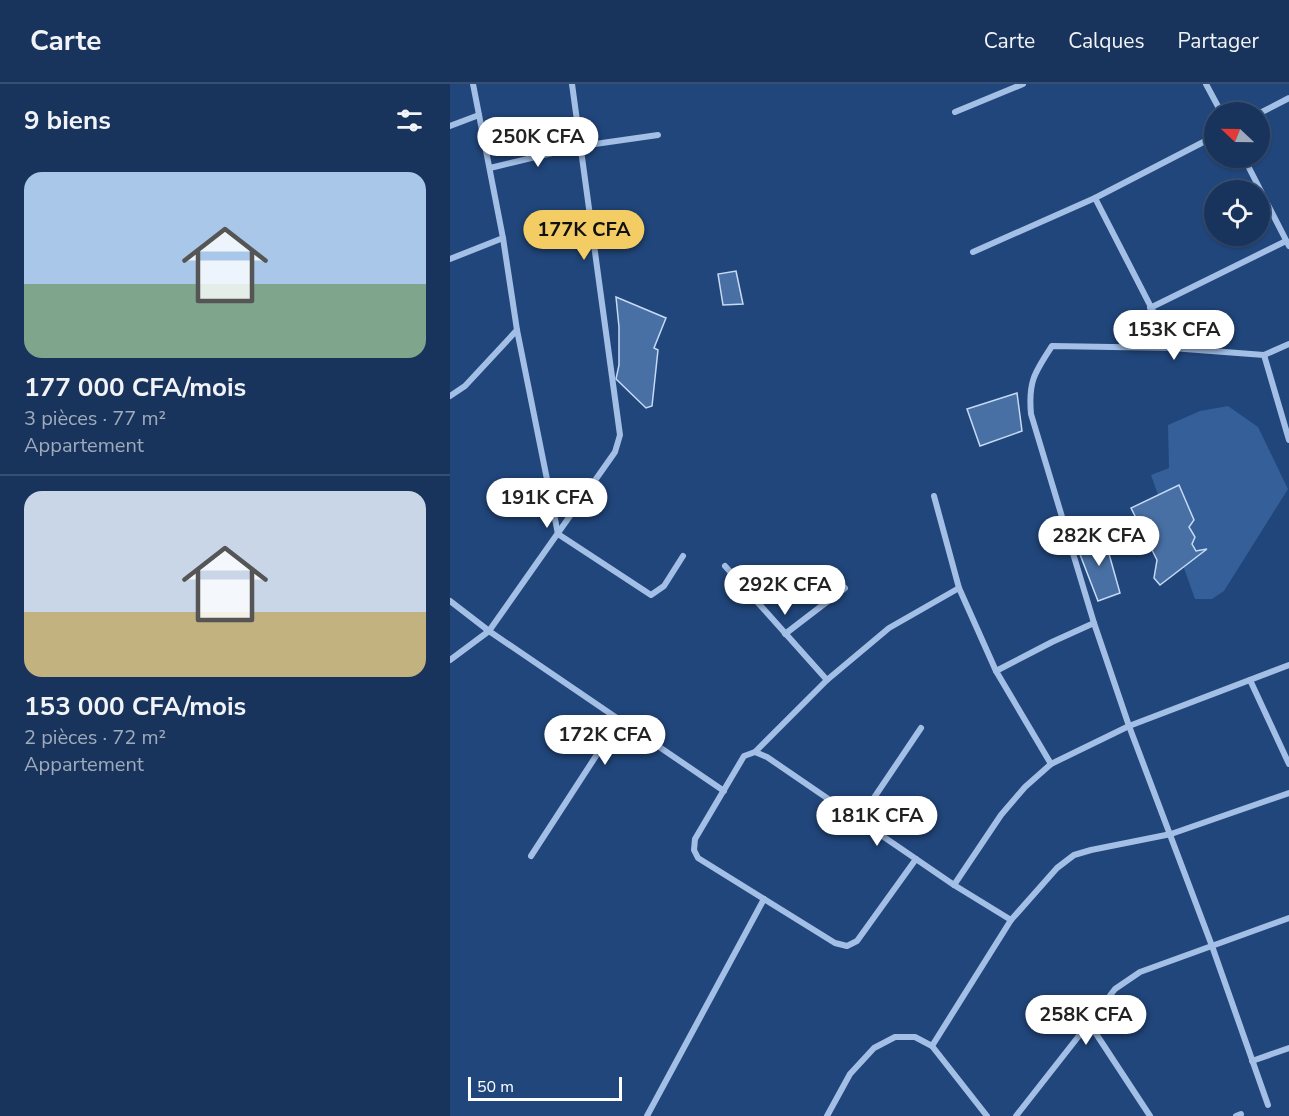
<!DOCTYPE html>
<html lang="fr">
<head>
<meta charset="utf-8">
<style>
	:root { --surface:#19345c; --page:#223c62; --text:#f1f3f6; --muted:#9faabb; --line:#374f72; --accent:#f3cd64 }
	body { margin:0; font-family:"Nunito Sans",sans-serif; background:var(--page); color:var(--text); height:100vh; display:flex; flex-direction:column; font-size:22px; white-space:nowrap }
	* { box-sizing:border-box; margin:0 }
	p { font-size:20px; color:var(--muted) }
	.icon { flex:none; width:33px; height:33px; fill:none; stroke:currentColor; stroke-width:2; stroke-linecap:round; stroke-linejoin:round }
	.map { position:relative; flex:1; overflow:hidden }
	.details { display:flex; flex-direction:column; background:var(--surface); width:450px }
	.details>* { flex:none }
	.needle { width:39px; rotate:292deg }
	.buttons { position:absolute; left:754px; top:18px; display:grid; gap:12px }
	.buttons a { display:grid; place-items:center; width:66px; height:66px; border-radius:50%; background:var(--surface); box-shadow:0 2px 4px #0004,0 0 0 2px var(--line); font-size:30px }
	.scale { position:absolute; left:18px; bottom:15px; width:154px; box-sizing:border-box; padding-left:6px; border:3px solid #fff; border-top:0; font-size:16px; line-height:21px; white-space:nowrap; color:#fff; -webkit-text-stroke:4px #21467b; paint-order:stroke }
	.price { position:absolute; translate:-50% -51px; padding:0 14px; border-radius:21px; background:#fff; color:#222; font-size:20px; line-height:39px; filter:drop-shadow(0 2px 3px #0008) }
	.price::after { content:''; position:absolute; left:50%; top:36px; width:18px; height:14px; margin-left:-9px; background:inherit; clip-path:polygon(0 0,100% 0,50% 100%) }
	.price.active { background:var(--accent); color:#111 }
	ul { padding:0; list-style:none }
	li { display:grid; align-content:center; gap:12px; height:318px; padding:0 24px }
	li+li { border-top:2px solid var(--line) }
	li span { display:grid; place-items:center; height:186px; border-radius:18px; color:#555 }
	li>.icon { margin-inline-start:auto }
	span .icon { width:108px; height:108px; fill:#fffc; stroke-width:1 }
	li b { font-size:26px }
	h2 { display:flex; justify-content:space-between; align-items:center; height:72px; padding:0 24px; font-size:26px }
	header { display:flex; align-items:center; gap:36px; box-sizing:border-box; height:84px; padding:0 30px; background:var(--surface); border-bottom:2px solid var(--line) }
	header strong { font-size:28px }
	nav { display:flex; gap:33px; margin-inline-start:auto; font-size:21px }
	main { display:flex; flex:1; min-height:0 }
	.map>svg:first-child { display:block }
	.green { fill:#345f99 }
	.building { fill:#4970a4; stroke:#c6daf5; stroke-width:1.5 }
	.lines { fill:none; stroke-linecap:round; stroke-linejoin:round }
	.street { stroke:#a3bfe6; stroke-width:6 }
</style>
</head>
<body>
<header>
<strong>Carte</strong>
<nav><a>Carte</a><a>Calques</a><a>Partager</a></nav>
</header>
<main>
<section class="details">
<h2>9 biens<svg class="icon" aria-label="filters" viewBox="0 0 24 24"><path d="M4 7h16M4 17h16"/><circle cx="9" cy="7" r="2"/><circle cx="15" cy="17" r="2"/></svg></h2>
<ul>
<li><span style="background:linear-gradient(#a9c7e8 60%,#7fa58c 0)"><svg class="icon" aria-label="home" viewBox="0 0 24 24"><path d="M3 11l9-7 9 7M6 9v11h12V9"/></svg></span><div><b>177 000 CFA/mois</b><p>3 pièces · 77 m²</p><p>Appartement</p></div></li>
<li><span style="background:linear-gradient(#c9d6e8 65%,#c2b280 0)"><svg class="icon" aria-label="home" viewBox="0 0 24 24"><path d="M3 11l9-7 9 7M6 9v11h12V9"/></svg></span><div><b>153 000 CFA/mois</b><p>2 pièces · 72 m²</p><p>Appartement</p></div></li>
</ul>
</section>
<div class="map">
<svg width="839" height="1032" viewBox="0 0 839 1032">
	<rect width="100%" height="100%" fill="#21467b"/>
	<polygon class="green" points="778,322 808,343 838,405 774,507 762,515 745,515 701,391 719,384 718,341 750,327"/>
	<g class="building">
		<polygon points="286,187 293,220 273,221 268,190"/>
		<polygon points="166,213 216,234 204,264 208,266 202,322 196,324 166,295 169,281 169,243"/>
		<polygon points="567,309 572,347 530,362 517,325"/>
		<polygon points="729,401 744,436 739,443 745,453 742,460 746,467 757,465 710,501 704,494 707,476 681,424"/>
		<polygon points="654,452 670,509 648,517 626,460"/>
	</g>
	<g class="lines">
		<g class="street">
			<polyline points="23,0 53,154 67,246 108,450 201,511 214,502 233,472"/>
			<polyline points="756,0 771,28"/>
			<polyline points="505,28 573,0"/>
			<polyline points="810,29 839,14"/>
			<polyline points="0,42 29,31"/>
			<polyline points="794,74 839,162"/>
			<polyline points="40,84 131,62 208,51"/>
			<polyline points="645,114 722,264"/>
			<polyline points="523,168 645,114 765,52"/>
			<polyline points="0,175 53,154"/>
			<polyline points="700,224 836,157"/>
			<polyline points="814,271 839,356"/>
			<polyline points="0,312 15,302 67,246"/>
			<polyline points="484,412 509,504 546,587 601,680"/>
			<polyline points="275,482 377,596"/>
			<polyline points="0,517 39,547 274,707"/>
			<polyline points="644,539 679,642 762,862 818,1021"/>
			<polyline points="335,550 395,504"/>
			<polyline points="0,576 39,547 165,368 170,351 122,0"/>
			<path d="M 546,587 L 602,558 L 644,539 L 581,330 C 578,297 585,288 602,262 L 722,264 L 814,271 L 839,260"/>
			<polyline points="800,596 839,680"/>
			<polyline points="305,668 317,673 504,801 561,836"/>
			<polyline points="409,736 471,644"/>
			<polyline points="81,772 170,635"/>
			<polyline points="466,775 407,857 397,862 385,859 248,774 244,766 245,755 294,672 305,668 377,596 439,544 509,504"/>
			<polyline points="504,801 551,731 575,703 601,680 679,642 839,581"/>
			<polyline points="639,939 665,905 690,888 839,834"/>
			<polyline points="482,962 561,836 607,784 624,771 641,766 721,750 839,709"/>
			<polyline points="802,977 839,964"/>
			<polyline points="197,1032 314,815"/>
			<polyline points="377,1032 400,990 424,964 445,953 465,953 482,962 537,1032"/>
			<polyline points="566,1032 639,939 700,1032"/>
			<polyline points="786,1032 791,1030"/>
		</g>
	</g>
</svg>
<div class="buttons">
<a><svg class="needle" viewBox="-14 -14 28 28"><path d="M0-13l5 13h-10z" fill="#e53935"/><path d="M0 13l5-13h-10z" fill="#9faabb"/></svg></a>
<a><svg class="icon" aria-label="locate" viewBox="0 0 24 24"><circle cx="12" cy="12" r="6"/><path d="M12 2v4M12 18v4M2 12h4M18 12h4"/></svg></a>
</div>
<div class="scale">50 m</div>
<b class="price" style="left:88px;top:84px">250K CFA</b>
<b class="price active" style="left:134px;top:177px">177K CFA</b>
<b class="price" style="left:724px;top:277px">153K CFA</b>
<b class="price" style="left:97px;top:445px">191K CFA</b>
<b class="price" style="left:649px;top:483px">282K CFA</b>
<b class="price" style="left:335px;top:532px">292K CFA</b>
<b class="price" style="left:155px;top:682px">172K CFA</b>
<b class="price" style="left:427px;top:763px">181K CFA</b>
<b class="price" style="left:636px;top:962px">258K CFA</b>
</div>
</main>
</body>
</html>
